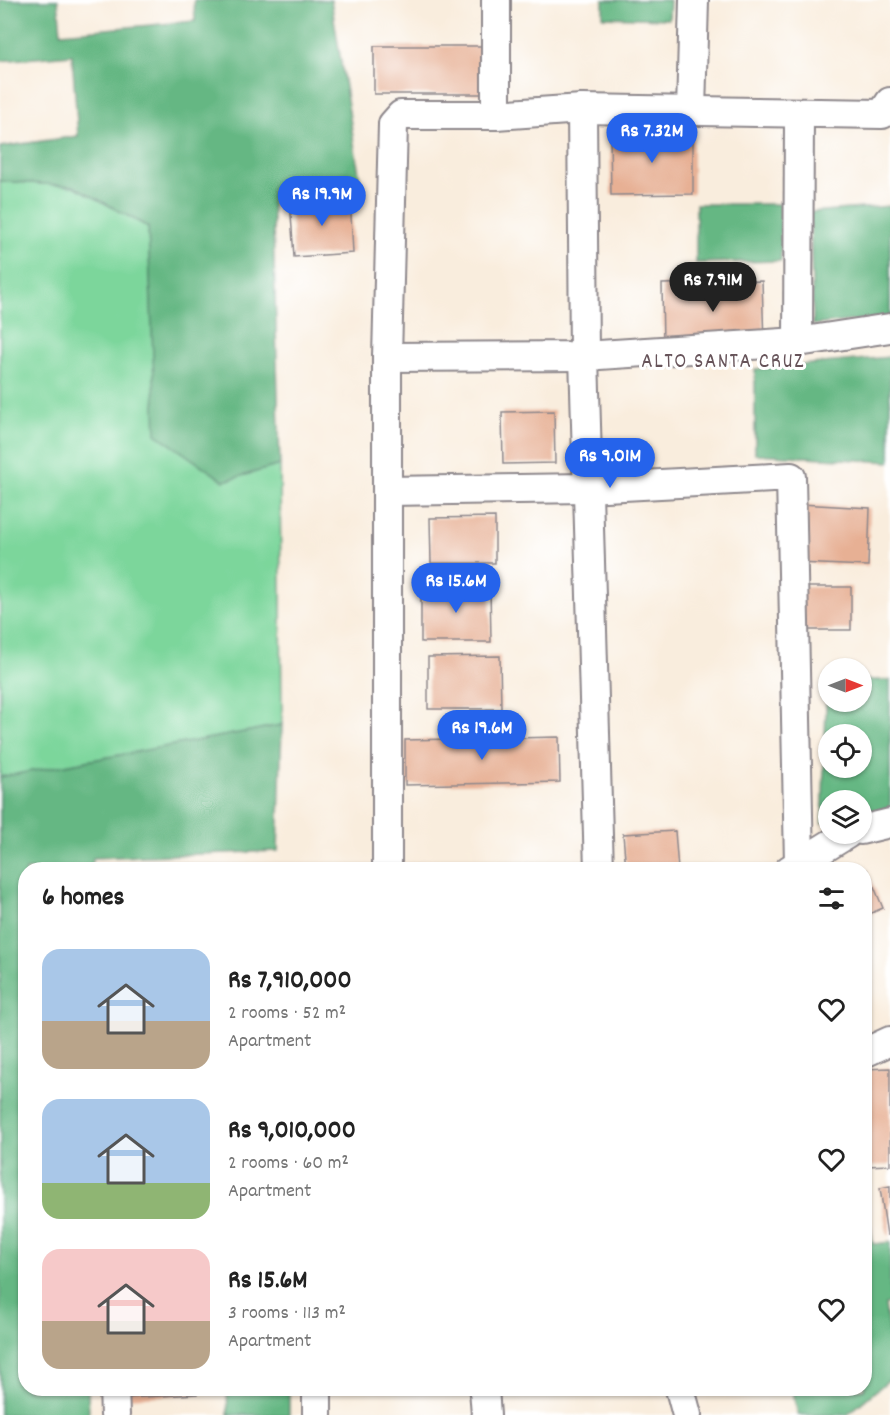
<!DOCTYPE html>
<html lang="en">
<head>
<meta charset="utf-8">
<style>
	:root { --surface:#fff; --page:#f2f2f2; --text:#222; --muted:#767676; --accent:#2563eb }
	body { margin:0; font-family:Dekko,sans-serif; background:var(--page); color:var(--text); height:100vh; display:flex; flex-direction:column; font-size:22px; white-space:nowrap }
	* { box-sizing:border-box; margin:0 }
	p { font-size:20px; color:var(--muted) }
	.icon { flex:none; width:33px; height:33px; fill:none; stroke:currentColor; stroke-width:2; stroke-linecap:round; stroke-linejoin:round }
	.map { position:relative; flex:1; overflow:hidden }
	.side { position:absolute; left:18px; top:862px; width:854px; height:534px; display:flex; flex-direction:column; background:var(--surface); border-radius:24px; box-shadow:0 2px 4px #0004 }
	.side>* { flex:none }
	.needle { width:39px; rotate:90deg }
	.controls { position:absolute; left:818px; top:658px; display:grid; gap:12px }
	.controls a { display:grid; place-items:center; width:54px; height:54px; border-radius:50%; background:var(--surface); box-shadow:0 2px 4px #0004; font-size:30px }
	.price { position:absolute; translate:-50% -51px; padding:0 14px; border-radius:21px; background:var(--accent); color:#fff; font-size:20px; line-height:39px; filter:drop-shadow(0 2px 3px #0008) }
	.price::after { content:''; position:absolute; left:50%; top:36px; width:18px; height:14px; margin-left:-9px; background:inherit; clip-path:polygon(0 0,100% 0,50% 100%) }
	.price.on { background:#222; color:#fff }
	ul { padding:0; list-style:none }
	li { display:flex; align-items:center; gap:18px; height:150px; padding:0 24px }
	li span { display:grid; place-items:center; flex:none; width:168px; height:120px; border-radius:18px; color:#555 }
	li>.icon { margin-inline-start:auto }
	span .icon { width:72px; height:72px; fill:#fffc; stroke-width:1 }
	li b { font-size:26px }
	h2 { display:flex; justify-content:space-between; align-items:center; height:72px; padding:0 24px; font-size:26px }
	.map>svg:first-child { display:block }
	.green { fill:#7cd69b; stroke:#4f7c6b; stroke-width:1.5 }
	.forest { fill:#65b783; stroke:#446c5f; stroke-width:1.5; fill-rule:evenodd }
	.building { fill:#e7b094 }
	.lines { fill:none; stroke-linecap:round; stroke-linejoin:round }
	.minor-casing { stroke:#8e888c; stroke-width:32 }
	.minor { stroke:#fff; stroke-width:28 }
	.labels { text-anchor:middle; stroke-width:6; stroke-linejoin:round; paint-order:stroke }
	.neighbourhood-label { font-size:21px; letter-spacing:1.5px; fill:#67545a; stroke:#fff }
</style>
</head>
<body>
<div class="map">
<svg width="890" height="1415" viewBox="0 0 890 1415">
	<rect width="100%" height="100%" fill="#fff"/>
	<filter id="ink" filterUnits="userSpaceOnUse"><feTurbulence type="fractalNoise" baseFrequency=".0167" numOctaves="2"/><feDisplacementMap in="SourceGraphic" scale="12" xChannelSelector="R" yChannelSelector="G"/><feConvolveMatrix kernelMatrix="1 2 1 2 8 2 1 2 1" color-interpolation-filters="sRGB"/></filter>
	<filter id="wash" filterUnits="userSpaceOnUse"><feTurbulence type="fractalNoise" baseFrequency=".008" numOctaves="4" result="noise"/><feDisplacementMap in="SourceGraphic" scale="24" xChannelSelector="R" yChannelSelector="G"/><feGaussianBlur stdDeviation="1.35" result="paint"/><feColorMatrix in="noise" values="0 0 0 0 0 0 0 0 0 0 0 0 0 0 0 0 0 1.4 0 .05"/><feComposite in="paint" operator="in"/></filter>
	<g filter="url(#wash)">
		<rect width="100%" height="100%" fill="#f9eddd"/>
		<polygon class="green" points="0,181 74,186 148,227 157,434 224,481 280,465 282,725 0,777"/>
		<g class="forest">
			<polygon points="0,0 58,0 61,33 195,21 194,0 331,0 361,186 272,189 280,465 224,481 156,434 148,227 74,186 0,181 0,147 78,136 72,55 0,61"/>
			<polygon points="603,0 670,0 669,19 603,17"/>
			<polygon points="696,204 780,204 781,261 696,263"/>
			<polygon points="890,206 890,317 813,325 810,212"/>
			<polygon points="890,357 890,462 755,454 755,369"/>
			<path d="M 827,680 L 828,702 L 861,702 L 861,680 L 890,680 L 890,808 L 861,814 L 861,801 L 828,801 L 828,821 L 822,823 ZM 828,735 L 861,735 L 861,768 L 828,768 Z"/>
			<polygon points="282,725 278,851 93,858 92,870 26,870 26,1389 88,1389 89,1415 0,1415 0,777"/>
			<polygon points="864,1186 873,1244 890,1242 890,1303 885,1304 890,1343 890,1379 847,1415 798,1415 792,1389 864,1389"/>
			<polygon points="227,1389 289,1389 289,1415 228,1415"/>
		</g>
		<g id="blocks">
			<g class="building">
				<rect x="374" y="46" width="112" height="48"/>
				<polygon points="693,134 693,194 611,195 610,135"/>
				<polygon points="350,197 353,253 294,257 290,201"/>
				<polygon points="762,281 764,343 663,345 662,284"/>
				<polygon points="554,411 555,463 503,464 502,412"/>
				<polygon points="800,504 870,508 868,566 798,563"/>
				<polygon points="495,517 495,563 431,563 430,518"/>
				<polygon points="421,586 490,586 491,642 421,642"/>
				<rect x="798" y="587" width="53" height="43"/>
				<polygon points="500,656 501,709 428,709 428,657"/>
				<polygon points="559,737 560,782 405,785 405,740"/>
				<polygon points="675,831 678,870 626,870 623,834"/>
				<polygon points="867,870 883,908 864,916 864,872"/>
				<polygon points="890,1068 890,1165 866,1166 864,1069"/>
				<polygon points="890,1186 890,1235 887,1235 880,1188"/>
				<polygon points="125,1389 197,1389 197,1394 126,1398"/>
			</g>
		</g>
	</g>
	<g filter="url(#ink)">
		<use href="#blocks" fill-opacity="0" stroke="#8e888c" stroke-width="1.5"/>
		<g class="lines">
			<defs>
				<g id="minor">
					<polyline points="582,109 584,356 599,870"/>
					<polyline points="691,111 694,0"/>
					<polyline points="496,115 496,0"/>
					<polyline points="798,342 799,113"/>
					<polyline points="387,357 584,356 798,342 890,328"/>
					<polyline points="388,491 587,488 791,477 799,863"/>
					<polyline points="861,830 890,823"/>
					<polyline points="387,870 387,357 393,124 401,115 496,115 582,109 882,114 890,102"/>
					<polyline points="789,870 847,834"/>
					<polyline points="864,1053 890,1041"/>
					<polyline points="114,1389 115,1415"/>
					<polyline points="317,1389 317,1415"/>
					<polyline points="484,1389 486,1415"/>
					<polyline points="680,1389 687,1415"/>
				</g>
			</defs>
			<use href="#minor" class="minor-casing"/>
			<use href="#minor" class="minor"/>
		</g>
	</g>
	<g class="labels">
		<g class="neighbourhood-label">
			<text x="723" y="367">ALTO SANTA CRUZ</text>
		</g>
	</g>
</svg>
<div class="controls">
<a><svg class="needle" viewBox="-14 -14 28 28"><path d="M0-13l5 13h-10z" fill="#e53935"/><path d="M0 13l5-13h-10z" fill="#767676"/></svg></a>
<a><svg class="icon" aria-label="locate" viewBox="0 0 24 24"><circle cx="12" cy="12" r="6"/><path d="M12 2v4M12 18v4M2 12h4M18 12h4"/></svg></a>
<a><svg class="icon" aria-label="layers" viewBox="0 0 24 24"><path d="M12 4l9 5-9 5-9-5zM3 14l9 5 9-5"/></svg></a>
</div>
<b class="price" style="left:652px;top:164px">Rs 7.32M</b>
<b class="price" style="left:322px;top:227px">Rs 19.9M</b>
<b class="price on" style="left:713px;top:313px">Rs 7.91M</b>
<b class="price" style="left:610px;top:489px">Rs 9.01M</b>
<b class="price" style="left:456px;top:614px">Rs 15.6M</b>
<b class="price" style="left:482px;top:761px">Rs 19.6M</b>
<section class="side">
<h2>6 homes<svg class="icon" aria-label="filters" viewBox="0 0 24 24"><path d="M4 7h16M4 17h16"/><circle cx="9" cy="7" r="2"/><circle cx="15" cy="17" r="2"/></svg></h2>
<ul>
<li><span style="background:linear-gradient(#a9c7e8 60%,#b9a48a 0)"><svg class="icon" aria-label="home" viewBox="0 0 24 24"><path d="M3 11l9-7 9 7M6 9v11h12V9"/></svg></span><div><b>Rs 7,910,000</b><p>2 rooms · 52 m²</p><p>Apartment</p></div><svg class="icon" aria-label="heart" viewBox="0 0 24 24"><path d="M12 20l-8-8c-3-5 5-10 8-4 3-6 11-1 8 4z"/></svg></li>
<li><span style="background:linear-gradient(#a9c7e8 70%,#8fb573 0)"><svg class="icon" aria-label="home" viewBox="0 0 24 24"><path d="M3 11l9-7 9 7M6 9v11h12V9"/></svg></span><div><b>Rs 9,010,000</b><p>2 rooms · 60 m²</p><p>Apartment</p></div><svg class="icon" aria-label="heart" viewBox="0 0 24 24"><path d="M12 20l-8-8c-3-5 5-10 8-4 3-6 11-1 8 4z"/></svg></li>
<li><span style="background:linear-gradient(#f6c9c9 60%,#b9a48a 0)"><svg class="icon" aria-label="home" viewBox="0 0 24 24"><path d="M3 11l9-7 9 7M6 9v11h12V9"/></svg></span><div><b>Rs 15.6M</b><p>3 rooms · 113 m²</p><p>Apartment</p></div><svg class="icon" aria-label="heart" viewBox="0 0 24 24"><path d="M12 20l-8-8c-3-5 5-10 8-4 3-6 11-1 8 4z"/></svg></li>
</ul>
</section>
</div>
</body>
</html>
